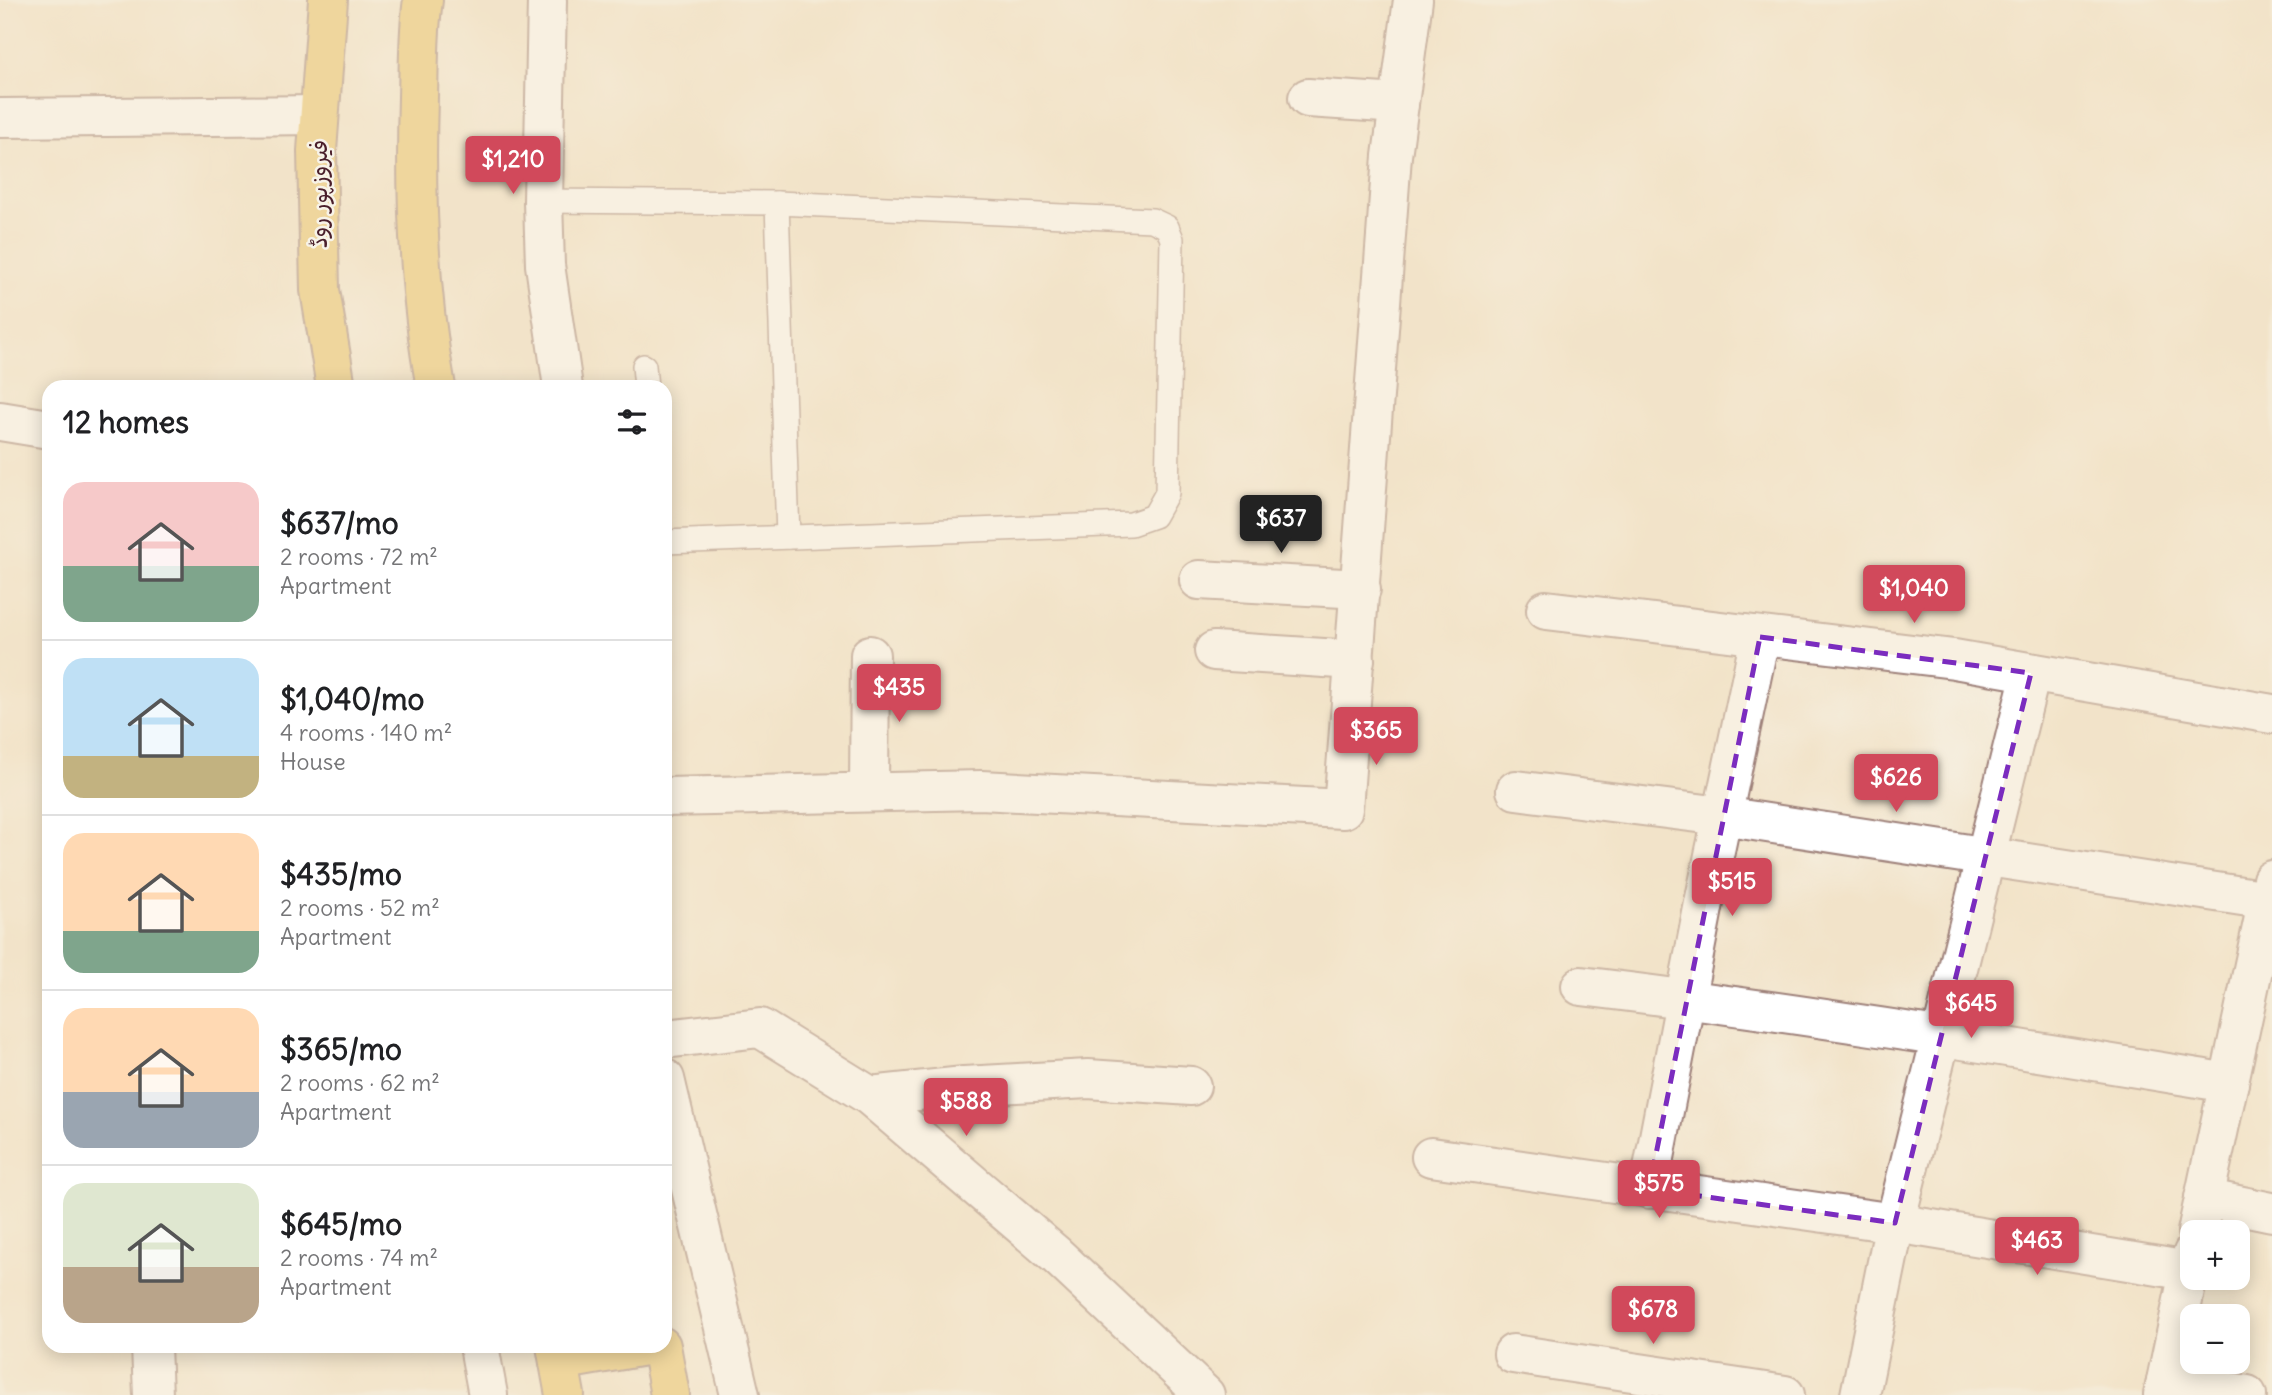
<!DOCTYPE html>
<html lang="en">
<head>
<meta charset="utf-8">
<style>
	:root { --surface:#fff; --page:#f2f2f2; --text:#202124; --muted:#757577; --line:#e0e0e0; --accent:#d1495b }
	body { margin:0; font-family:Delius,"Playpen Sans Arabic",sans-serif; background:var(--page); color:var(--text); height:100vh; display:flex; flex-direction:column; font-size:26px; white-space:nowrap }
	* { box-sizing:border-box; margin:0 }
	p { font-size:23px; color:var(--muted) }
	.icon { flex:none; width:38px; height:38px; fill:none; stroke:currentColor; stroke-width:2; stroke-linecap:round; stroke-linejoin:round }
	.map { position:relative; flex:1; overflow:hidden }
	.drawer { position:absolute; left:42px; top:380px; width:630px; height:973px; display:flex; flex-direction:column; background:var(--surface); border-radius:21px; box-shadow:0 4px 18px #0003 }
	.drawer>* { flex:none }
	.controls { position:absolute; left:2180px; top:1220px; display:grid; gap:14px }
	.controls a { display:grid; place-items:center; width:70px; height:70px; border-radius:14px; background:var(--surface); box-shadow:0 4px 18px #0003; font-size:35px }
	.price { position:absolute; translate:-50% -60px; padding:0 16px; border-radius:7px; background:var(--accent); color:#fff; font-size:23px; line-height:46px; filter:drop-shadow(0 2px 4px #0008) }
	.price::after { content:''; position:absolute; left:50%; top:42px; width:21px; height:16px; margin-left:-10px; background:inherit; clip-path:polygon(0 0,100% 0,50% 100%) }
	.price.current { background:#222; color:#fff }
	ul { padding:0; list-style:none }
	li { display:flex; align-items:center; gap:21px; height:175px; padding:0 21px }
	li+li { border-top:2px solid var(--line) }
	li span { display:grid; place-items:center; flex:none; width:196px; height:140px; border-radius:21px; color:#555 }
	li>.icon { margin-inline-start:auto }
	span .icon { width:84px; height:84px; fill:#fffc; stroke-width:1 }
	li b { font-size:30px }
	h2 { display:flex; justify-content:space-between; align-items:center; height:84px; padding:0 21px; font-size:30px }
	.map>svg:first-child { display:block }
	.lines { fill:none; stroke-linecap:round; stroke-linejoin:round }
	.lane-casing { stroke:#9e817a; stroke-width:26 }
	.street-casing { stroke:#9e817a; stroke-width:42 }
	.highway-casing { stroke:#9e817a; stroke-width:42 }
	.lane { stroke:#fff; stroke-width:23 }
	.street { stroke:#fff; stroke-width:38 }
	.highway { stroke:#ebc669; stroke-width:38 }
	.marked { fill:none; stroke:#7b2cbf; stroke-width:5; stroke-dasharray:14 9; stroke-linejoin:round }
	.labels { text-anchor:middle; stroke-width:5; stroke-linejoin:round; paint-order:stroke }
	.street-label { font-size:23px; fill:#4a1f2b; stroke:#f7f3e8 }
</style>
</head>
<body>
<div class="map">
<svg width="2272" height="1395" viewBox="0 0 2272 1395">
	<rect width="100%" height="100%" fill="#f7f3e8"/>
	<filter id="ink" filterUnits="userSpaceOnUse"><feTurbulence type="fractalNoise" baseFrequency=".0143" numOctaves="2"/><feDisplacementMap in="SourceGraphic" scale="14" xChannelSelector="R" yChannelSelector="G"/><feConvolveMatrix kernelMatrix="1 2 1 2 8 2 1 2 1" color-interpolation-filters="sRGB"/></filter>
	<filter id="wash" filterUnits="userSpaceOnUse"><feTurbulence type="fractalNoise" baseFrequency=".00686" numOctaves="4" result="noise"/><feDisplacementMap in="SourceGraphic" scale="28" xChannelSelector="R" yChannelSelector="G"/><feGaussianBlur stdDeviation="1.57" result="paint"/><feColorMatrix in="noise" values="0 0 0 0 0 0 0 0 0 0 0 0 0 0 0 0 0 1.4 0 .05"/><feComposite in="paint" operator="in"/></filter>
	<g filter="url(#wash)">
		<rect width="100%" height="100%" fill="#f2e3c9"/>
	</g>
	<g filter="url(#ink)">
		<g class="lines">
			<defs>
				<g id="lane">
					<polyline points="543,201 777,203 1152,220 1167,227 1172,239 1167,493 1154,516 1131,524 665,542"/>
					<polyline points="777,203 788,537"/>
					<polyline points="644,366 646,387"/>
				</g>
				<g id="street">
					<polyline points="547,0 543,201 545,265 563,387"/>
					<polyline points="1308,98 1399,104"/>
					<polyline points="0,118 319,115"/>
					<polyline points="0,421 49,429"/>
					<polyline points="1199,580 1361,589"/>
					<polyline points="1546,610 1954,659 2272,714"/>
					<polyline points="1214,651 1355,660"/>
					<polyline points="1516,790 1722,816 2268,900"/>
					<polyline points="869,791 870,655"/>
					<polyline points="665,797 981,790 1343,809 1392,156 1413,0"/>
					<path d="M 1581,986 C 1798,1012 2014,1048 2229,1083"/>
					<polyline points="665,1039 760,1028 870,1096 1056,1255 1205,1395"/>
					<polyline points="665,1079 740,1395"/>
					<polyline points="870,1096 964,1086 1088,1079 1191,1086"/>
					<polyline points="1431,1157 1895,1223 2189,1271"/>
					<polyline points="1649,1189 1704,903 1760,637"/>
					<polyline points="2204,1198 2272,1212"/>
					<polyline points="2197,1232 2272,880"/>
					<polyline points="151,1346 153,1395"/>
					<polyline points="479,1346 488,1395"/>
					<polyline points="1513,1354 1785,1395"/>
					<polyline points="2166,1381 2247,1395"/>
					<polyline points="1860,1395 1895,1223 2031,673"/>
					<polyline points="2163,1395 2193,1253"/>
				</g>
				<g id="highway">
					<polyline points="328,0 317,151 320,290 336,387"/>
					<path d="M 423,0 C 418,32 419,65 418,97 C 415,194 418,291 436,387"/>
					<polyline points="556,1346 565,1395"/>
					<polyline points="661,1346 670,1395"/>
					<polyline points="559,1361 645,1346"/>
				</g>
			</defs>
			<use href="#lane" class="lane-casing"/>
			<use href="#street" class="street-casing"/>
			<use href="#highway" class="highway-casing"/>
			<use href="#lane" class="lane"/>
			<use href="#street" class="street"/>
			<use href="#highway" class="highway"/>
		</g>
	</g>
	<path d="M0 0H2272V1395H0ZM 1760,637 L 2031,673 L 1895,1223 L 1649,1189 Z" fill="#f2e3c9" fill-opacity=".55" fill-rule="evenodd"/>
	<path class="marked" d="M 1760,637 L 2031,673 L 1895,1223 L 1649,1189 Z"/>
	<g class="labels">
		<g class="street-label">
			<text transform="translate(319 194) rotate(-90)" y="8">فیروزپور روڈ</text>
		</g>
	</g>
</svg>
<div class="controls">
<a>+</a>
<a>−</a>
</div>
<b class="price" style="left:513px;top:196px">$1,210</b>
<b class="price current" style="left:1281px;top:555px">$637</b>
<b class="price" style="left:1914px;top:625px">$1,040</b>
<b class="price" style="left:899px;top:724px">$435</b>
<b class="price" style="left:1376px;top:767px">$365</b>
<b class="price" style="left:1896px;top:814px">$626</b>
<b class="price" style="left:1732px;top:918px">$515</b>
<b class="price" style="left:1971px;top:1040px">$645</b>
<b class="price" style="left:966px;top:1138px">$588</b>
<b class="price" style="left:1659px;top:1220px">$575</b>
<b class="price" style="left:2037px;top:1277px">$463</b>
<b class="price" style="left:1653px;top:1346px">$678</b>
<section class="drawer">
<h2>12 homes<svg class="icon" aria-label="filters" viewBox="0 0 24 24"><path d="M4 7h16M4 17h16"/><circle cx="9" cy="7" r="2"/><circle cx="15" cy="17" r="2"/></svg></h2>
<ul>
<li><span style="background:linear-gradient(#f6c9c9 60%,#7fa58c 0)"><svg class="icon" aria-label="home" viewBox="0 0 24 24"><path d="M3 11l9-7 9 7M6 9v11h12V9"/></svg></span><div><b>$637/mo</b><p>2 rooms · 72 m²</p><p>Apartment</p></div></li>
<li><span style="background:linear-gradient(#bfe0f5 70%,#c2b280 0)"><svg class="icon" aria-label="home" viewBox="0 0 24 24"><path d="M3 11l9-7 9 7M6 9v11h12V9"/></svg></span><div><b>$1,040/mo</b><p>4 rooms · 140 m²</p><p>House</p></div></li>
<li><span style="background:linear-gradient(#ffd9b3 70%,#7fa58c 0)"><svg class="icon" aria-label="home" viewBox="0 0 24 24"><path d="M3 11l9-7 9 7M6 9v11h12V9"/></svg></span><div><b>$435/mo</b><p>2 rooms · 52 m²</p><p>Apartment</p></div></li>
<li><span style="background:linear-gradient(#ffd9b3 60%,#9aa5b1 0)"><svg class="icon" aria-label="home" viewBox="0 0 24 24"><path d="M3 11l9-7 9 7M6 9v11h12V9"/></svg></span><div><b>$365/mo</b><p>2 rooms · 62 m²</p><p>Apartment</p></div></li>
<li><span style="background:linear-gradient(#dfe7d0 60%,#b9a48a 0)"><svg class="icon" aria-label="home" viewBox="0 0 24 24"><path d="M3 11l9-7 9 7M6 9v11h12V9"/></svg></span><div><b>$645/mo</b><p>2 rooms · 74 m²</p><p>Apartment</p></div></li>
</ul>
</section>
</div>
</body>
</html>
